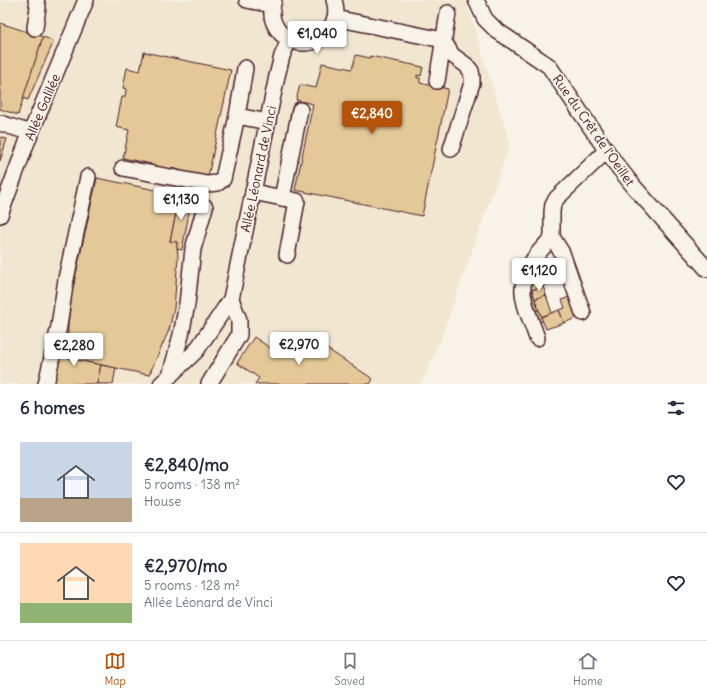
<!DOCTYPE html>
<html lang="en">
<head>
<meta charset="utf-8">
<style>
	:root { --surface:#fff; --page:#f6f6f7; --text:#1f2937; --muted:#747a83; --line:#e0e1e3; --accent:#b45309 }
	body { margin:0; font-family:Delius,sans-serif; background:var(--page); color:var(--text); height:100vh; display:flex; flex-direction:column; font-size:15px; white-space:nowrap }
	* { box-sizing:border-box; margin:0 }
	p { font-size:13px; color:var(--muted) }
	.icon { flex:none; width:22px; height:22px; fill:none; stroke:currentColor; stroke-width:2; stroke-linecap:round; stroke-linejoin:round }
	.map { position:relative; height:384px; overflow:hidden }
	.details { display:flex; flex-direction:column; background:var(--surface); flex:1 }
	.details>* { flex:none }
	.price { position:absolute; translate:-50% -34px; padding:0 9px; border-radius:4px; background:#fff; color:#222; font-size:13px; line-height:26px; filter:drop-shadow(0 1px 2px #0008) }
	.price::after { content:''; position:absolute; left:50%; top:24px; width:12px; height:9px; margin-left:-6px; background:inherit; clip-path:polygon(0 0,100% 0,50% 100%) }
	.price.current { background:var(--accent); color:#fff }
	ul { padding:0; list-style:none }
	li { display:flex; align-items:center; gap:12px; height:100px; padding:0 20px }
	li+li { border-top:1px solid var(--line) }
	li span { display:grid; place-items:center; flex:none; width:112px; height:80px; border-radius:0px; color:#555 }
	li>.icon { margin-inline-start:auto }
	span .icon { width:48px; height:48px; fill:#fffc; stroke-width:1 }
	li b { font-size:17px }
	h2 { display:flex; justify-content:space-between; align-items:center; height:48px; padding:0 20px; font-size:17px }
	.tab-bar { display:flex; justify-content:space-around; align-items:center; height:56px; border-top:1px solid var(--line); background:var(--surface); font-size:11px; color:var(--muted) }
	.tab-bar a { display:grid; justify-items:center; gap:2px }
	.tab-bar .current { color:var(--accent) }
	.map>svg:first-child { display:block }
	.built { fill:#f1e6d0 }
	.building { fill:#e3c898; stroke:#4a1f2b }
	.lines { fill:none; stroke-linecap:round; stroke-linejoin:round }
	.minor-casing { stroke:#4a1f2b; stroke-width:18 }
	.minor { stroke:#f7f3e8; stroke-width:15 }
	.labels { text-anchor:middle; stroke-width:3.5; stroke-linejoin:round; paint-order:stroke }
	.street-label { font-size:13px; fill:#4a1f2b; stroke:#f7f3e8 }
</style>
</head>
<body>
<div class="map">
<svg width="707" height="384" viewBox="0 0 707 384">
	<rect width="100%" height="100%" fill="#f7f3e8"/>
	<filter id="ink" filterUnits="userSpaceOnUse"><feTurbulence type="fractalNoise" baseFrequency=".025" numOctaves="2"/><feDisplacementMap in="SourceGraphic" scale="8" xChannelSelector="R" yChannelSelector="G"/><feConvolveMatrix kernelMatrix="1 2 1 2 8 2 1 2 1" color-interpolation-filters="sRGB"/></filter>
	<g filter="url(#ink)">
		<polygon class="built" points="0,0 466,0 510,144 440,341 421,384 0,384"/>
		<g class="building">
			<polygon points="0,23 43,37 18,115 0,109"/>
			<polygon points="43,37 54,41 28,100 23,98"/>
			<polygon points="144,52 231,70 207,181 179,175 180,170 171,168 170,172 151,168 151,164 123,158 129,130 116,127 122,97 125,97 126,89 123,88 127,68 140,71"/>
			<polygon points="356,55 370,58 370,56 423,67 421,76 417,75 417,78 420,78 420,83 448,89 422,216 295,190 313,104 296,100 300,85 316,88 322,63 352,69"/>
			<polygon points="0,137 7,139 0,161"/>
			<polygon points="97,178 180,195 170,241 177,242 178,258 174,308 169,330 149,375 68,358 67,330 72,292"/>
			<polygon points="180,195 192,197 182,250 177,249 177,242 170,241"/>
			<polygon points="558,264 563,278 532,290 527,275"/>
			<polygon points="543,286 546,295 535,299 532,290"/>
			<polygon points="533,294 539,310 530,313 525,297"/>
			<polygon points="546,295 552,313 541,317 535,299"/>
			<polygon points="569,297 576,318 564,323 559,310 565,308 562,300"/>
			<polygon points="539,310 543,321 535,324 530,313"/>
			<polygon points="559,310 564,323 546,329 541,317"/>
			<polygon points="66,321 68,322 68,358 101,365 97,384 53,384"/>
			<circle cx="301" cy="342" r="8"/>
			<polygon points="254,337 276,352 282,343 304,358 315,341 373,379 370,384 255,384 259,378 237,363"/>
			<polygon points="101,365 116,368 113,384 97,384"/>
		</g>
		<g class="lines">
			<defs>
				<g id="minor">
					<polyline points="247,0 272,5"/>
					<path d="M 274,0 C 261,37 311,60 331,27 C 336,19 337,9 334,0"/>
					<polyline points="476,0 485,19 496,30 549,66 615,163 635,188 707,269"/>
					<polyline points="335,18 443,40 452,55 466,65 471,71 472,77 472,83 451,149"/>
					<polyline points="35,28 38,7 36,0"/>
					<polyline points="437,81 448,13"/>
					<polyline points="237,116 245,68"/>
					<polyline points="0,123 31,133"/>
					<polyline points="123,168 207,184 218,183 223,179 237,116 268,122"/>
					<polyline points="253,192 297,201 287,255"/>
					<polyline points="282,198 300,110"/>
					<polyline points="0,215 27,142 86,0"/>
					<polyline points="583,313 562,253 552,237 552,212 553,204 557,198 606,151"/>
					<path d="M 537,338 C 526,305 512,288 536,256 C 541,249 547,244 552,237"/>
					<polyline points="170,376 181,335 187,304 193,249 205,207"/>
					<polyline points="46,384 59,326 66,279 88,177"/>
					<polyline points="161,384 196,351 231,299 277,76 282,56 289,40"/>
					<polyline points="209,384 239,335 239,320 231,299"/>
				</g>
			</defs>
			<use href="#minor" class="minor-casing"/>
			<use href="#minor" class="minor"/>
		</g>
	</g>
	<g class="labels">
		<g class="street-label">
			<text transform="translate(42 107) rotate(-67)" y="5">Allée Galilée</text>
			<text transform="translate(594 130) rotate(55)" y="5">Rue du Crêt de l'Oeillet</text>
			<text transform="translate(258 169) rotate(-78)" y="5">Allée Léonard de Vinci</text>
		</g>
	</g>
</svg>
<b class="price" style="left:317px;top:55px">€1,040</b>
<b class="price current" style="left:372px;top:135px">€2,840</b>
<b class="price" style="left:181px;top:221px">€1,130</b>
<b class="price" style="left:539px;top:292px">€1,120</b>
<b class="price" style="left:299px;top:366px">€2,970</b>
<b class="price" style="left:74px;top:367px">€2,280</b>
</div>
<section class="details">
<h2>6 homes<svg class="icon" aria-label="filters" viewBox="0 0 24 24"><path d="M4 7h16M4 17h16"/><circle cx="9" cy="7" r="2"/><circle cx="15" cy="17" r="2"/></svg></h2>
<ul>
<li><span style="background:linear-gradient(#c9d6e8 70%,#b9a48a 0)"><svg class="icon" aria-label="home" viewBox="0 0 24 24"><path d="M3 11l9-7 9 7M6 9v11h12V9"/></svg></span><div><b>€2,840/mo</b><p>5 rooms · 138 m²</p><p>House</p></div><svg class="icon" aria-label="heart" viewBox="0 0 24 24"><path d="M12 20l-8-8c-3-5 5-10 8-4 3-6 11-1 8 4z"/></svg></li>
<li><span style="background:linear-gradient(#ffd9b3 75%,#8fb573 0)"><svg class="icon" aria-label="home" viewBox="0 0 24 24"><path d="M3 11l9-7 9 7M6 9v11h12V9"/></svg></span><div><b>€2,970/mo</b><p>5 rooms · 128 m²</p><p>Allée Léonard de Vinci</p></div><svg class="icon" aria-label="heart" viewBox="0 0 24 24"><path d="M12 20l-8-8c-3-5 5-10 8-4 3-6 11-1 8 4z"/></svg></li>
</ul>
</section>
<nav class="tab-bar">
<a class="current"><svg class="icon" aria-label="map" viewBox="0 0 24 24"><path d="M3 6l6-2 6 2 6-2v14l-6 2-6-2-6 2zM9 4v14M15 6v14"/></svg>Map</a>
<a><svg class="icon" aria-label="saved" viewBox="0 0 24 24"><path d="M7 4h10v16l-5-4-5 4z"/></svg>Saved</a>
<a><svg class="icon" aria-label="home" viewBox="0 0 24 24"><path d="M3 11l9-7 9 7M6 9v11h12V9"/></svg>Home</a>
</nav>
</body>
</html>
